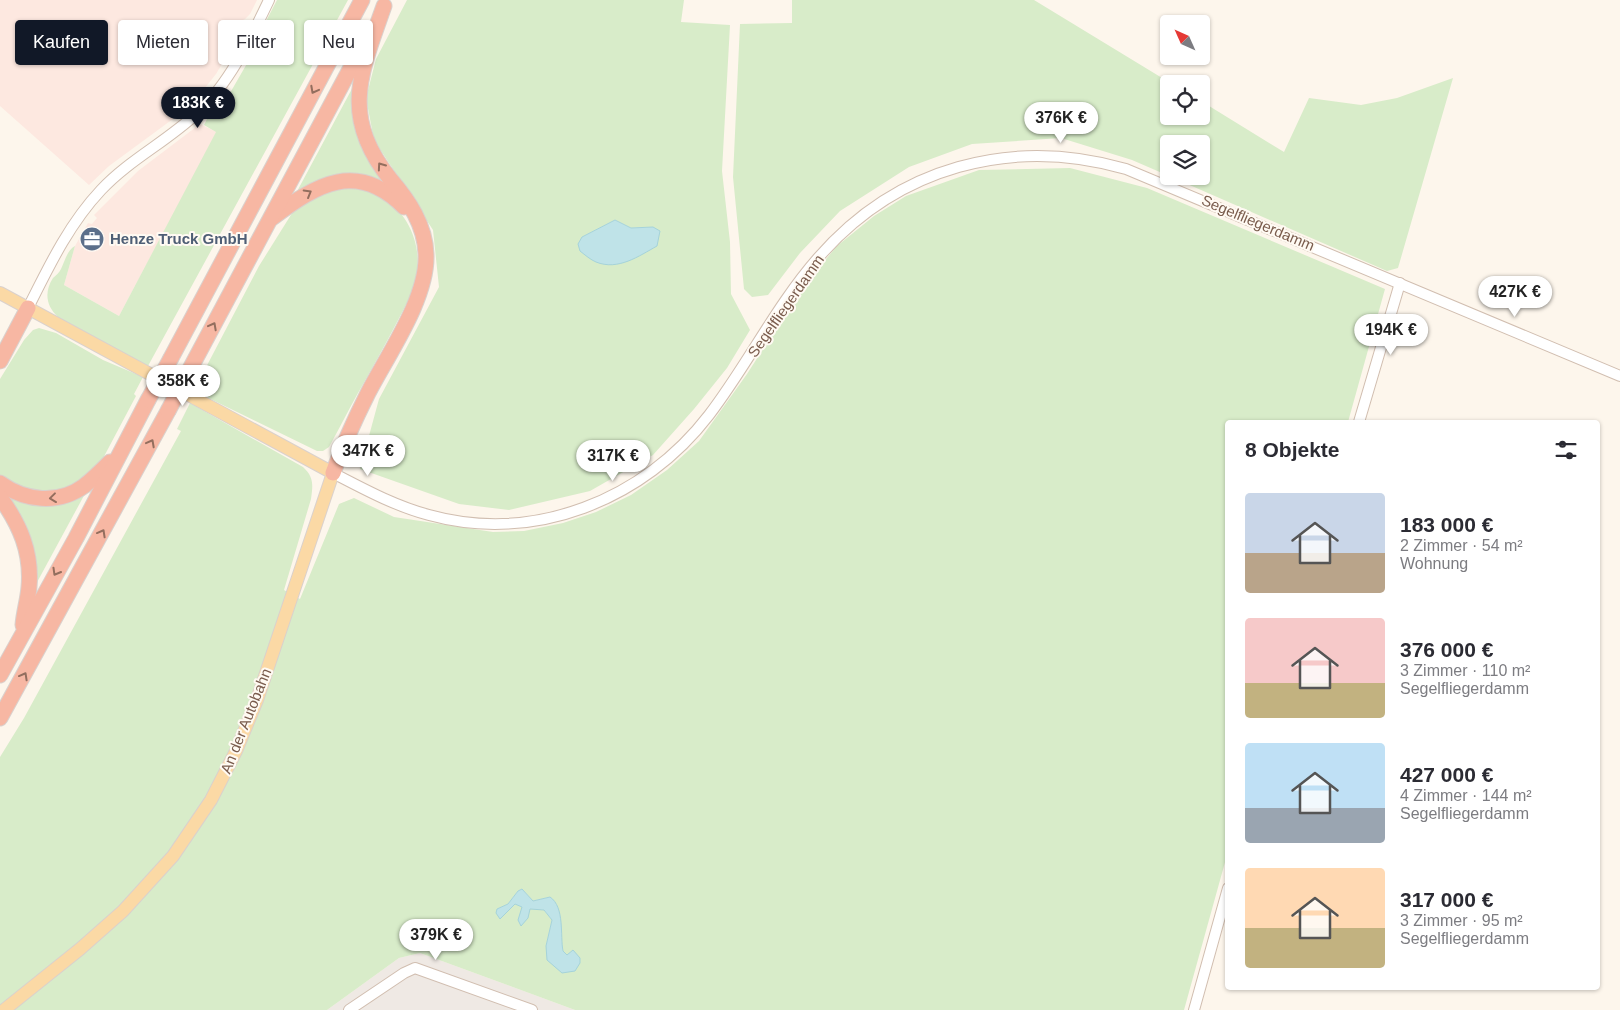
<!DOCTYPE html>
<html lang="de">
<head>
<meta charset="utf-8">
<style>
	:root { --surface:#fff; --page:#f2f2f3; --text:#2b2b33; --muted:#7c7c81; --accent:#111827 }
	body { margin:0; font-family:Arial,sans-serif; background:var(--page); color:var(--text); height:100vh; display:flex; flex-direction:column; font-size:19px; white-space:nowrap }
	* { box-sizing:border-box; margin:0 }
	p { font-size:16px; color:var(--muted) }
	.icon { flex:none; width:28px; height:28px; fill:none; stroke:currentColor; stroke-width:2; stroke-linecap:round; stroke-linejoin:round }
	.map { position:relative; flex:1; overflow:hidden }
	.sheet { position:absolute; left:1225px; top:420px; width:375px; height:570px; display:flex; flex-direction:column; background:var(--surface); border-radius:5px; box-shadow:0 1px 4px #0004 }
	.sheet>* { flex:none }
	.banner { position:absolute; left:15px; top:20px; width:475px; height:45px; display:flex; gap:10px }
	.needle { width:32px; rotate:315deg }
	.controls { position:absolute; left:1160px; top:15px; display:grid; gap:10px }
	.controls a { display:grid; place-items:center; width:50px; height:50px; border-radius:5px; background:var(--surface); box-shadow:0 1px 4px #0004; font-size:25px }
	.price { position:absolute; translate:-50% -42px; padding:0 11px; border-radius:18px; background:#fff; color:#222; font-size:16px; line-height:32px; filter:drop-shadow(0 1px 2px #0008) }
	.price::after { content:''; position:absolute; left:50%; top:30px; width:15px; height:11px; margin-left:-8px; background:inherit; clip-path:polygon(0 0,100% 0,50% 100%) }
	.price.current { background:var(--accent); color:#fff }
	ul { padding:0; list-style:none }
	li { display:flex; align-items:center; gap:15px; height:125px; padding:0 20px }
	li span { display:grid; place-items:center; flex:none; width:140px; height:100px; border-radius:5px; color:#555 }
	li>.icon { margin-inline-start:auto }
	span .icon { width:60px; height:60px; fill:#fffc; stroke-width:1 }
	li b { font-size:21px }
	h2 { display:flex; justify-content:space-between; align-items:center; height:60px; padding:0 20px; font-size:21px }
	.pill { padding:0 18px; border-radius:5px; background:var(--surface); box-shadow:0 1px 4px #0004; font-size:18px; line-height:45px }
	.pill.current { background:var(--accent); color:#fff }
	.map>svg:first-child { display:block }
	.commercial { fill:#fde8e0 }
	.industrial { fill:#efe9e4 }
	.green { fill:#d8ecc9; fill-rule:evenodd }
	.water { fill:#bfe3e8; stroke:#a5d3da }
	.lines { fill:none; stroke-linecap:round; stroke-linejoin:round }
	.minor-casing { stroke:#d1beb0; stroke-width:12 }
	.major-casing { stroke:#dad1cd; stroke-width:14 }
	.highway-casing { stroke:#dad1cd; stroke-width:17 }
	.minor { stroke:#fff; stroke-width:10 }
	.major { stroke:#fbd9a5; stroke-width:12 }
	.highway { stroke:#f7b7a3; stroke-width:15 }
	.highway-bridge-casing { stroke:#dad1cd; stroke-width:17; stroke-linecap:butt }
	.highway-bridge { stroke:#f7b7a3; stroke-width:15 }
	.oneway { stroke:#936e5e }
	.labels { text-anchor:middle; stroke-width:4; stroke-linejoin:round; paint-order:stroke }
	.street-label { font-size:15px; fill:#7a5c4d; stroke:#fffaf3 }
	.service-label { font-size:15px; font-weight:bold; fill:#4e5e75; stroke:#fffaf3; text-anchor:start }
</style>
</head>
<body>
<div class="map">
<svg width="1620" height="1010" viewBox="0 0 1620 1010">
	<rect width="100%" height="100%" fill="#fdf6ec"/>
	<g class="commercial">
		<polygon points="0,0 257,0 250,14 245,19 241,21 234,20 225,30 232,42 231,49 216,74 197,98 177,116 109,166 89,185 0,106"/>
		<polygon points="200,124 217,132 119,316 64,285 75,246 88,223 92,224 97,218 94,215 138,171"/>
	</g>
	<polygon class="industrial" points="420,953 575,1010 327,1010 399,958"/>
	<g class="green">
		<path d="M 277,0 L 348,0 L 148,366 L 58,317 C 46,306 44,292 53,278 C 56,275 59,273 61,269 C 65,261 67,250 75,246 L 64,285 L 119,316 L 216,132 L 204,125 L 207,119 L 205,117 L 208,115 L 212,117 L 219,110 L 216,105 L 220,101 L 223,103 L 226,100 L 249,60 L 249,54 Z"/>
		<path d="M 407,0 L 684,0 L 681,22 L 730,25 L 722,171 L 730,242 L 731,294 L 750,330 L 727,368 L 694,409 L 653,455 L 590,491 L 509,510 L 459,504 L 360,469 L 379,399 L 439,287 L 433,230 L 374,140 L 366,98 L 376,59 ZM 615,220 L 631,228 L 653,227 L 582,237 Z"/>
		<polygon points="792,0 1034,0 1172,84 1169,84 1169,116 1201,116 1201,101 1284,152 1309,98 1361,105 1397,98 1453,78 1398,268 1387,271 1169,176 1201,176 1201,144 1169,144 1169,176 1132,160 1061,138 972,144 909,167 840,211 800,253 768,295 752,297 744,289 733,177 740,24 792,23"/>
		<polygon points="354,85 354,94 398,194 367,181 294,197"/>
		<path d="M 1070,168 L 1147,188 L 1385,289 L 1348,422 L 1228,422 L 1227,855 L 1184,1010 L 575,1010 L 420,953 L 399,958 L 327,1010 L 0,1010 L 0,757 L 24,718 L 181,431 L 177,429 L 190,403 L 303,467 C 314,477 313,485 311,499 L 284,590 L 300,599 L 339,504 L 354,498 L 394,517 L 493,532 L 524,531 L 563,523 L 596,512 L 631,495 L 667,470 L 699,441 L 747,374 L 805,284 L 837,246 L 874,216 L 906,196 L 979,170 ZM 522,889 L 533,901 L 550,897 L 562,929 L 561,939 L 563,951 L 567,955 L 546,946 L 552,920 L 544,910 L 530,908 L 515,904 L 497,909 L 508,904 L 518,891 Z"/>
		<path d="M 341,188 C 355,188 369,189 381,197 C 409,212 423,247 416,278 C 412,294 404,309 396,324 C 384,347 371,370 358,393 C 348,411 339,429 329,447 L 323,451 L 317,451 L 196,392 L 206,375 L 203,373 L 259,266 L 294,210 L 310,198 Z"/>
		<polygon points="39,328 56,333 103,360 143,377 134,394 136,396 100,464 73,488 36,495 0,478 0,379 24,340 33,330"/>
		<polygon points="87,490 35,586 6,493"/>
	</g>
	<g class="water">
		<path d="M 615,220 L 631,228 L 653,227 L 660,231 L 657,246 C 639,256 618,271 596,262 C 591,260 585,255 580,251 L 578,244 L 582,237 Z"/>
		<path d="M 522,889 L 533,901 L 550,897 C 565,907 560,936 563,951 L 567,955 L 573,950 L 580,958 L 580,963 L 575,971 L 562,973 L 547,960 L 546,946 L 552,920 L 544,910 L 530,909 L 528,918 L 521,926 L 518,920 L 522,907 L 515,904 L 500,919 L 496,913 L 497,909 L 508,904 L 518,891 Z"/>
	</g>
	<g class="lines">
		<defs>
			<g id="minor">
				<path d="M 28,308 C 49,266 69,224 101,190 C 129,160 166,142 196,114 C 228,86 251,38 269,0"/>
				<polyline points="1359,422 1400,283"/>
				<path d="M 333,473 C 364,489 395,506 429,515 C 534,544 644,500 709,415 C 748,364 776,306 818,258 C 897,167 1011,136 1126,169 L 1620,376"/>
				<polyline points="349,1010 404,973 415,968 532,1010"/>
				<polyline points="1194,1010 1228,888"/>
			</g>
			<polyline id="major" points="0,293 333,473 257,700 236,751 211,800 173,856 123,911 80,949 4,1010"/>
			<g id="highway">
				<path d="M 272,218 C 317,184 357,160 404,207"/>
				<polyline points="171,358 362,0"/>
				<polyline points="0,361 28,308"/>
				<polyline points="190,369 363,45"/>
				<path d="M 333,473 C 343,445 355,419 368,393 C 388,354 428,298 426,254 C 425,225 409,201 391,180 C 340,117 360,74 384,6"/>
				<path d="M 0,483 C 25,501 58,505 84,486 C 93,479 102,470 110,462"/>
				<path d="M 0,497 C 20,525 32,552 29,587 C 28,600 24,612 23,625"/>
				<polyline points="0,675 76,538 148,400"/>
				<polyline points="0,718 168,411"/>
			</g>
		</defs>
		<use href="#minor" class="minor-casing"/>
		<use href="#major" class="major-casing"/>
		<use href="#highway" class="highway-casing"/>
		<use href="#minor" class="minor"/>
		<use href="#major" class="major"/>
		<use href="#highway" class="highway"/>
		<defs>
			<g id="highway-bridge">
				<polyline points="148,400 171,358"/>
				<polyline points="168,411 190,369"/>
			</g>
		</defs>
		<use href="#highway-bridge" class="highway-bridge-casing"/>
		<use href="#highway-bridge" class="highway-bridge"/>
	</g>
	<defs><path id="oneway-chevron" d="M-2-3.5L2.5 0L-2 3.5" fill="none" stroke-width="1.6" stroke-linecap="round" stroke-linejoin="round" transform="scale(1.25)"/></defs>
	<g class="oneway">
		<use href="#oneway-chevron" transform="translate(314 90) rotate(118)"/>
		<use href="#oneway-chevron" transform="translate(381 166) rotate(-125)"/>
		<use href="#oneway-chevron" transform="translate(308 193) rotate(-30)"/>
		<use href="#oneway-chevron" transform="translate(213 326) rotate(-62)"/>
		<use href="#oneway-chevron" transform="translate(151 443) rotate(-62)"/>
		<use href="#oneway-chevron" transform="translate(53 498) rotate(173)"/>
		<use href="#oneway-chevron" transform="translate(102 533) rotate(-61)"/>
		<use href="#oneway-chevron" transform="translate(56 572) rotate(120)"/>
		<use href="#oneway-chevron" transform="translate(24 676) rotate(-61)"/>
	</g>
	<defs>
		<symbol id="office-disc" viewBox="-11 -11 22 22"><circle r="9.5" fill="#5c6f8a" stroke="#fffaf3"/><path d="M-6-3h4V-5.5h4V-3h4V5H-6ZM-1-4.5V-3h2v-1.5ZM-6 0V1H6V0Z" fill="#fff"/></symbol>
	</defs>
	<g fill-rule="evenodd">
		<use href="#office-disc" x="78" y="225" width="28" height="28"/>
	</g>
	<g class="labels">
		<g class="street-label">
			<text transform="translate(1258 223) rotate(23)" y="5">Segelfliegerdamm</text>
			<text transform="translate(786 306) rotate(-55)" y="5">Segelfliegerdamm</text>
			<text transform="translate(246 721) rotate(-68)" y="5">An der Autobahn</text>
		</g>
		<g class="service-label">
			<text x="110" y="244">Henze Truck GmbH</text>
		</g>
	</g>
</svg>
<div class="controls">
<a><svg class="needle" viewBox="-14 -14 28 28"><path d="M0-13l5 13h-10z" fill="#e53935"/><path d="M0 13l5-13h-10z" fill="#7c7c81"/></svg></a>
<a><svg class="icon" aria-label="locate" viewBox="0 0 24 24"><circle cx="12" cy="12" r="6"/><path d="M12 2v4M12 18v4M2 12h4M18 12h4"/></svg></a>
<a><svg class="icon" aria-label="layers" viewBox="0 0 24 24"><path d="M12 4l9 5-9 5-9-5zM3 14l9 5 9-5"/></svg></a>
</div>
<b class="price current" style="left:198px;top:129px">183K €</b>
<b class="price" style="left:1061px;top:144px">376K €</b>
<b class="price" style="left:1515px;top:318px">427K €</b>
<b class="price" style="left:1391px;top:356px">194K €</b>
<b class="price" style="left:183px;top:407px">358K €</b>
<b class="price" style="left:368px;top:477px">347K €</b>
<b class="price" style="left:613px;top:482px">317K €</b>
<b class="price" style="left:436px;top:961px">379K €</b>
<div class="banner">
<a class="pill current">Kaufen</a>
<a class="pill">Mieten</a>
<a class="pill">Filter</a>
<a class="pill">Neu</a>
</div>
<section class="sheet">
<h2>8 Objekte<svg class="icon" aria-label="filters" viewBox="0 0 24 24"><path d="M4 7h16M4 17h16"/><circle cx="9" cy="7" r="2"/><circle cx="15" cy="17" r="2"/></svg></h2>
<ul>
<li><span style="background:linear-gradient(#c9d6e8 60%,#b9a48a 0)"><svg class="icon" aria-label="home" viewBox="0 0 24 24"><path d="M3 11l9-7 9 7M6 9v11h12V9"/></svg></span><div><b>183 000 €</b><p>2 Zimmer · 54 m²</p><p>Wohnung</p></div></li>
<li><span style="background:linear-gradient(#f6c9c9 65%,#c2b280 0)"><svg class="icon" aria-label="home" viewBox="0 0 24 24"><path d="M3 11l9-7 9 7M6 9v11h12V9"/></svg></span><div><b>376 000 €</b><p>3 Zimmer · 110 m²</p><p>Segelfliegerdamm</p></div></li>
<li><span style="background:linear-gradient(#bfe0f5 65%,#9aa5b1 0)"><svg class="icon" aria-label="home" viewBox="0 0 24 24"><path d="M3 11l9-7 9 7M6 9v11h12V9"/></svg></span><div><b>427 000 €</b><p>4 Zimmer · 144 m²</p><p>Segelfliegerdamm</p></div></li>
<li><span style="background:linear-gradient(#ffd9b3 60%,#c2b280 0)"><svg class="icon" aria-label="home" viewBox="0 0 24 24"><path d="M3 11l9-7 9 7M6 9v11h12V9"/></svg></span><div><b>317 000 €</b><p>3 Zimmer · 95 m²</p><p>Segelfliegerdamm</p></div></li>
</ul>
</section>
</div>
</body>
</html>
